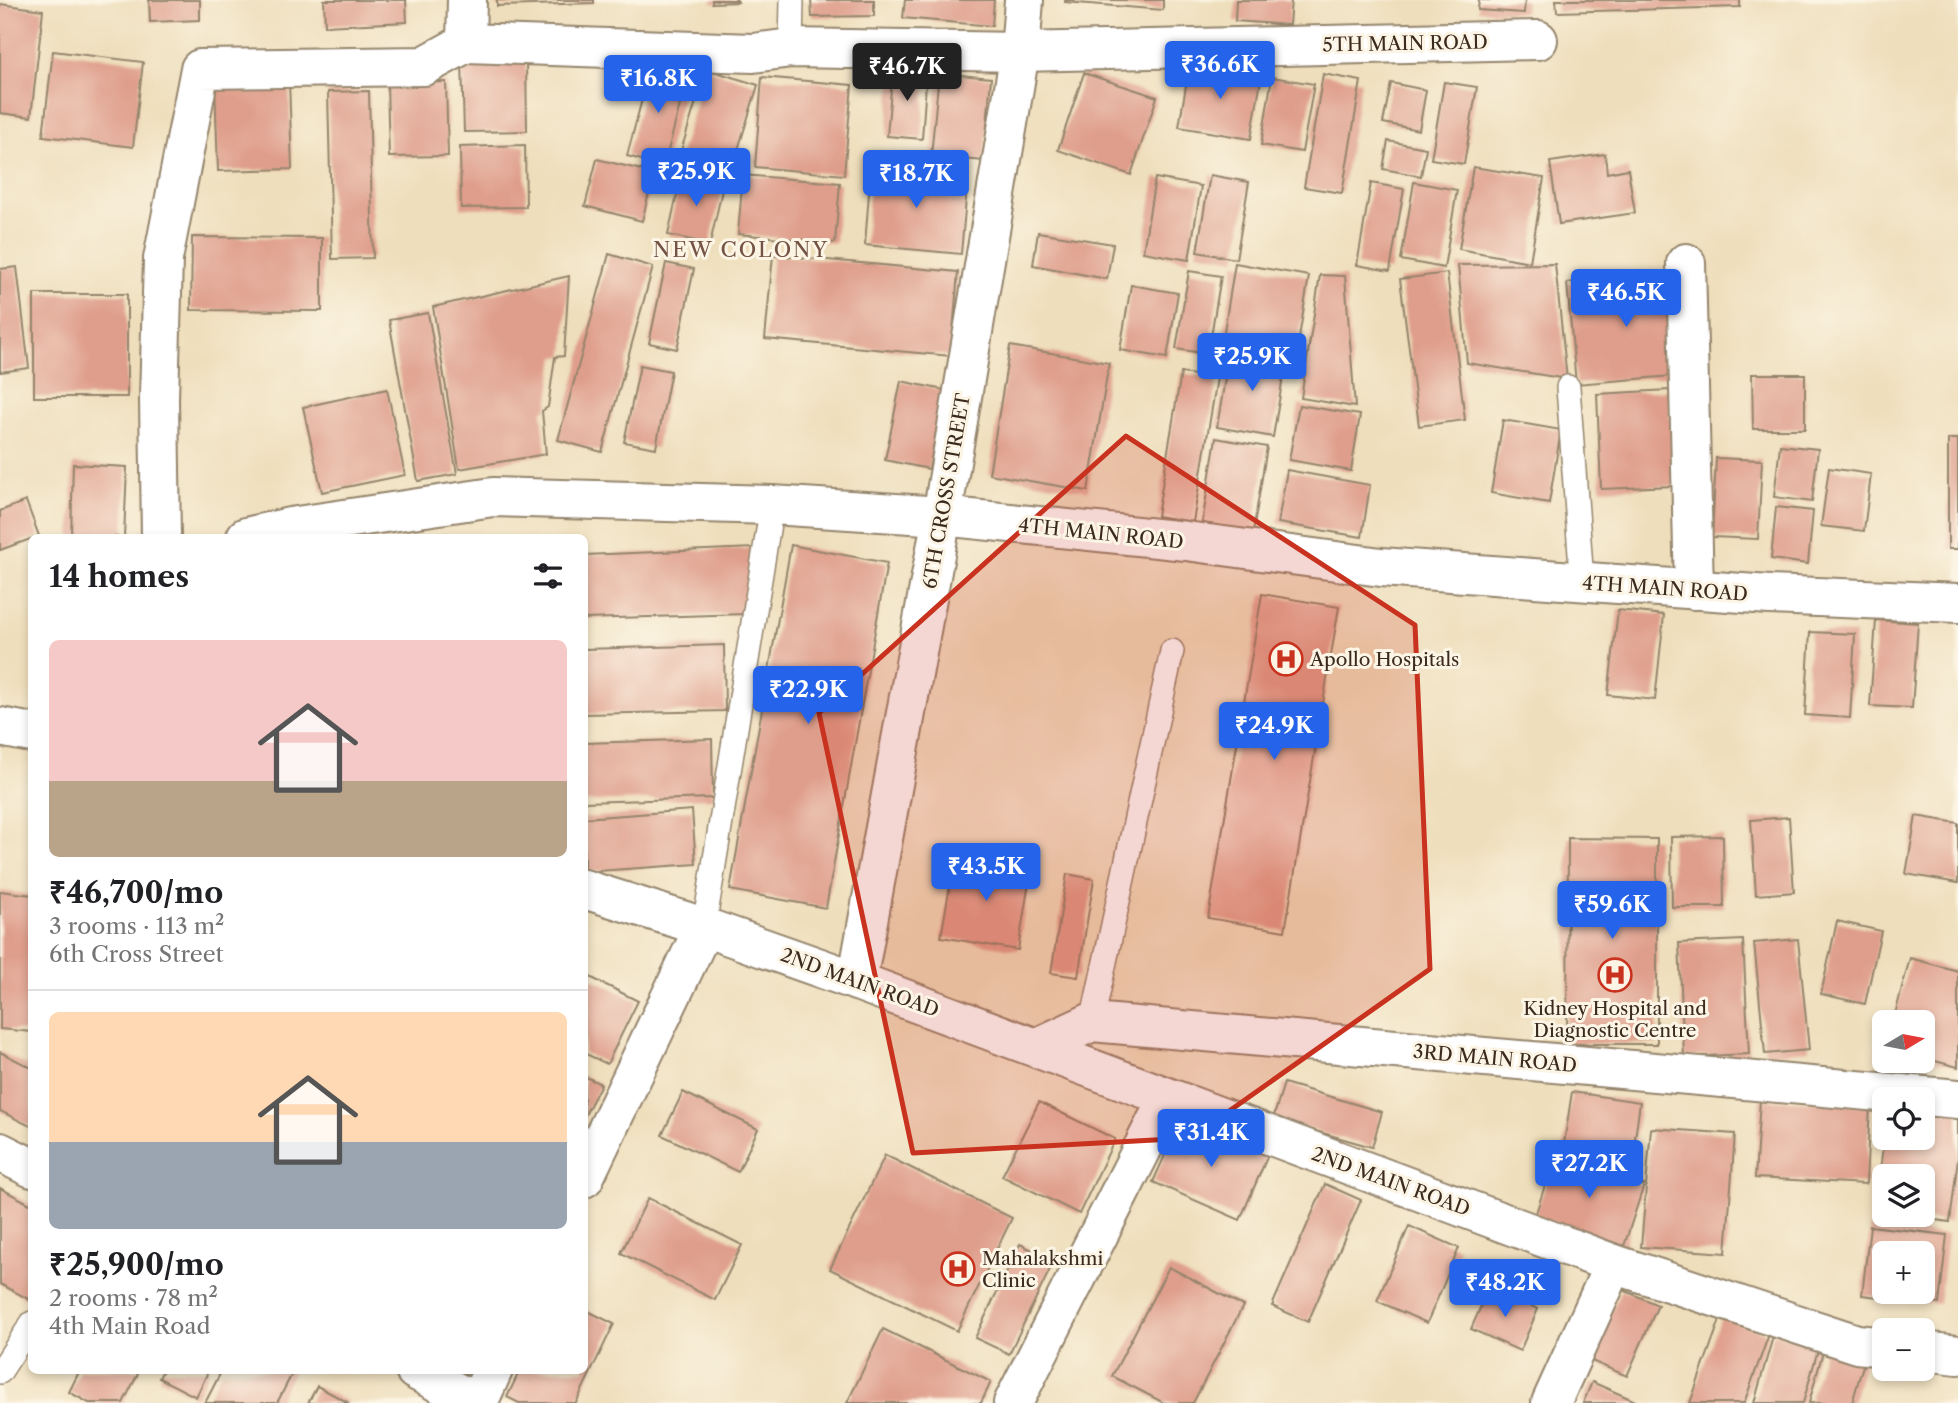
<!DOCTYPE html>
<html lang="en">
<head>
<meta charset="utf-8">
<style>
	:root { --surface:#fff; --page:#f2f2f2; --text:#202124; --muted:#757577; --line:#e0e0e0; --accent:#2563eb }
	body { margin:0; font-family:"Libre Caslon Text",serif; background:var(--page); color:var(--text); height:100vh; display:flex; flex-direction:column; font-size:26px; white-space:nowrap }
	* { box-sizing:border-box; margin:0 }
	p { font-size:23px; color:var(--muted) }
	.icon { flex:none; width:38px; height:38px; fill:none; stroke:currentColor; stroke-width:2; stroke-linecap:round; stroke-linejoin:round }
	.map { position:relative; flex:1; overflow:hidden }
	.panel { position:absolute; left:28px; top:534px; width:560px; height:840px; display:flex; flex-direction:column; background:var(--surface); border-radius:10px; box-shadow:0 4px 10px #0003 }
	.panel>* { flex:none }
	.needle { width:46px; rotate:80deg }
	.tools { position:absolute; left:1872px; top:1010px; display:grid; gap:14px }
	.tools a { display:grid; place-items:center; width:63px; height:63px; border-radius:10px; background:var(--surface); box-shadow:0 4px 10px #0003; font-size:35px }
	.price { position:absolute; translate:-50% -60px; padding:0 16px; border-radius:7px; background:var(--accent); color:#fff; font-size:23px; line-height:46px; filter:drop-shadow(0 2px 4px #0008) }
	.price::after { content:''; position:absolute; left:50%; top:42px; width:21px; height:16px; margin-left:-10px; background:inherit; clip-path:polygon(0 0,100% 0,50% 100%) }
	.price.selected { background:#222; color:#fff }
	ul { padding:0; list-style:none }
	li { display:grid; align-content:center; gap:14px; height:371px; padding:0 21px }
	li+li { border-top:2px solid var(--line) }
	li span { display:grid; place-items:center; height:217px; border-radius:10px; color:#555 }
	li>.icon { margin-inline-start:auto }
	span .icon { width:126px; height:126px; fill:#fffc; stroke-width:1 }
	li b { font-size:30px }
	h2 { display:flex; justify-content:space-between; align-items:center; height:84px; padding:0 21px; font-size:30px }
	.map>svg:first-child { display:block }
	.building { fill:#df9e8b; fill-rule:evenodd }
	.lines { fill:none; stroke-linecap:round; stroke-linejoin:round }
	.lane-casing { stroke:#94846c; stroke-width:26 }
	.street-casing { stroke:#94846c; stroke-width:42 }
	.lane { stroke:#fff; stroke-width:23 }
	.street { stroke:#fff; stroke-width:38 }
	.marked { fill:#c8321e; fill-opacity:0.2; stroke:#c8321e; stroke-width:5; stroke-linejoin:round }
	.labels { text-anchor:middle; stroke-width:6; stroke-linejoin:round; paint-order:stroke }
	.street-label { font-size:19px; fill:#3b2a1e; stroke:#fcf5e5 }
	.poi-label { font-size:19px; fill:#3b2a1e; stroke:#fcf5e5; text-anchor:start }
	.neighbourhood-label { font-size:21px; letter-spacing:2px; fill:#745344; stroke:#fcf5e5 }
</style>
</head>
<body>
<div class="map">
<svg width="1958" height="1403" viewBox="0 0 1958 1403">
	<rect width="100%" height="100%" fill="#fcf5e5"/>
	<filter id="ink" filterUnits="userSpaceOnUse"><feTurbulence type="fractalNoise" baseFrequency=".0143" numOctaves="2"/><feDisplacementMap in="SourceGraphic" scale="14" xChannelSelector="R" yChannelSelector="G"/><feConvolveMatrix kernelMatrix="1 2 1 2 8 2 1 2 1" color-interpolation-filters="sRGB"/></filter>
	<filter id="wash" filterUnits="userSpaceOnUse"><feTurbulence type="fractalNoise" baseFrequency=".00686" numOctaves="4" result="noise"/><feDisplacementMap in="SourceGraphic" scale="28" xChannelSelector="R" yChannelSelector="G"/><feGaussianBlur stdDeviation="1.57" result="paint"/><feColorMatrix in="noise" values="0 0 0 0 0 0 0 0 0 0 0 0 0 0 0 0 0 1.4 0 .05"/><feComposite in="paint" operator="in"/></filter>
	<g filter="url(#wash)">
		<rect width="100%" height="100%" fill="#eedebb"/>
		<g id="blocks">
			<g class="building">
				<polygon points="149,0 200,0 200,20 150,22"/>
				<polygon points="324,0 406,0 407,22 325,26"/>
				<polygon points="497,0 594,0 594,3 497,6"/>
				<polygon points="712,0 737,0 738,2 712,3"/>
				<polygon points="811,0 874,0 874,16 812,17"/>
				<polygon points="905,0 994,0 992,26 903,18"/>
				<polygon points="1065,0 1163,0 1163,10 1065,2"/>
				<polygon points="1236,0 1291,0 1289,25 1235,21"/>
				<polygon points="1479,0 1525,0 1524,13 1478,10"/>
				<polygon points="1556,0 1740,0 1740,7 1557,12"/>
				<polygon points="0,4 43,10 31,117 0,113"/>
				<polygon points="53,51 143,62 133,147 43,136"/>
				<polygon points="526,60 527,131 464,132 462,61"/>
				<polygon points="1190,62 1262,74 1251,139 1179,127"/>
				<polygon points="651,65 688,74 664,166 627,156"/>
				<polygon points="893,66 927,69 922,139 887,136"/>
				<polygon points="706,69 758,85 732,169 680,154"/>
				<polygon points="939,73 991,78 984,161 931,156"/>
				<polygon points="1084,73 1157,97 1131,175 1058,150"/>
				<polygon points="1323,74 1361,81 1342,193 1304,187"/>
				<polygon points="762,77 852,85 844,175 755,167"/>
				<polygon points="1272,77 1314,84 1302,152 1261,145"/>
				<polygon points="289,80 292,169 218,171 215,82"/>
				<polygon points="446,82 448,156 389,157 387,83"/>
				<polygon points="1444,82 1477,87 1464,164 1431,159"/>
				<polygon points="1391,83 1426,90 1419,130 1383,123"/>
				<polygon points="369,91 373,258 332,259 328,92"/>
				<polygon points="1388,141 1426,148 1421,176 1383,169"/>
				<polygon points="525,145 526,207 461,208 460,147"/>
				<polygon points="1605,154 1607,173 1628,169 1635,213 1559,224 1550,162"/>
				<polygon points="597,159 654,173 642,221 585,206"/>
				<polygon points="871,167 968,176 961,254 865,245"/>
				<polygon points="1473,167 1544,178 1530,262 1459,249"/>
				<polygon points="682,172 724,181 710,244 668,235"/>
				<polygon points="743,175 840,183 835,243 738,234"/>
				<polygon points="1210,175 1249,182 1236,259 1197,252"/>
				<polygon points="1155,178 1201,186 1189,260 1143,252"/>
				<polygon points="1414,182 1457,190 1444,268 1401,260"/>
				<polygon points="1371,183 1404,189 1390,271 1357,265"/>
				<polygon points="1038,232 1113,244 1107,279 1033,265"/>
				<polygon points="192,237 322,238 322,311 191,310"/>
				<polygon points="609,254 653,267 602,452 558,440"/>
				<polygon points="773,255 958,272 951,356 765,339"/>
				<polygon points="666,263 694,269 677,349 649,343"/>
				<polygon points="1235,263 1309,276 1297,350 1223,338"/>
				<polygon points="1555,264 1567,379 1467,363 1458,265"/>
				<polygon points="17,267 29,368 0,372 0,269"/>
				<polygon points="1189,271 1221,276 1208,354 1176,349"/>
				<polygon points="1447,273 1465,420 1419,426 1400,279"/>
				<polygon points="1675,273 1684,375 1576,384 1567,283"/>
				<polygon points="1320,275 1345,276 1355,407 1301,398"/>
				<polygon points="569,276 564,356 555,357 548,407 542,411 546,454 459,469 433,307"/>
				<polygon points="1131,285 1178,293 1167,358 1120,350"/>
				<rect x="34" y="294" width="93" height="103"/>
				<polygon points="428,313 457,474 418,481 389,320"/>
				<polygon points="1010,346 1109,363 1088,491 989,474"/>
				<polygon points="1230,349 1286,359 1273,437 1217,427"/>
				<polygon points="640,365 671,371 656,448 624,442"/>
				<polygon points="1181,373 1217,378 1193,522 1157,516"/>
				<polygon points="1752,374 1805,374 1805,429 1753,429"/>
				<polygon points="901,381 944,390 929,469 885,460"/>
				<polygon points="387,389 405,475 322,492 303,407"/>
				<polygon points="1669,390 1674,486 1601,489 1597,394"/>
				<polygon points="1299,405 1360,415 1351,471 1289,460"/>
				<polygon points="1503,420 1561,430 1549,503 1491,493"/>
				<polygon points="1216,438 1267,447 1253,532 1202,523"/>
				<rect x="1948" y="439" width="10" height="110"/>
				<polygon points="1780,445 1818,449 1812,502 1774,497"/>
				<polygon points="1716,458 1762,460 1758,539 1712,537"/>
				<polygon points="73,464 127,467 124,537 71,537"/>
				<polygon points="1829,468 1871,474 1864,531 1821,526"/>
				<polygon points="1287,470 1370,485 1362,537 1278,523"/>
				<polygon points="26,501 39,536 0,550 0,511"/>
				<polygon points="1776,507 1813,511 1808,564 1771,559"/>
				<polygon points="791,545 887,563 826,908 730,890"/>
				<polygon points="754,548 746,614 584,619 584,555"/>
				<polygon points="1262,594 1339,607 1285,931 1208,918"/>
				<polygon points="1618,610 1664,615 1655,700 1608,695"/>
				<polygon points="1876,620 1918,623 1912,708 1870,706"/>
				<polygon points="1810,632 1855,634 1850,718 1805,715"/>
				<polygon points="724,645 725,711 584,714 584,649"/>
				<polygon points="712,739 713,798 584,802 584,743"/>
				<polygon points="692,810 696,864 584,872 584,818"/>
				<polygon points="1916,816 1958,823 1958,883 1906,874"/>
				<polygon points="1789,817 1794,892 1756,895 1751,820"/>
				<polygon points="1723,836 1724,907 1672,907 1671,837"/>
				<polygon points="1568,838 1657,839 1657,1044 1567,1044"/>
				<polygon points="955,856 1031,870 1018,950 941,937"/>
				<polygon points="1067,874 1094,879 1078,977 1051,973"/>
				<polygon points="0,891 32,895 32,1032 0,1029"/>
				<polygon points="1837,921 1881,931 1865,1004 1821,994"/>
				<polygon points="1798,939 1809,1050 1765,1054 1754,943"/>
				<polygon points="1743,940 1749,1054 1684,1057 1679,943"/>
				<polygon points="1910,958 1958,971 1958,1067 1923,1058 1923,1022 1893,1022"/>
				<polygon points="584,974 638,1001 607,1064 584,1053"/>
				<polygon points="0,1052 32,1068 32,1127 0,1111"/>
				<polygon points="584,1076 601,1084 584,1117"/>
				<polygon points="1284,1083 1382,1112 1372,1147 1273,1119"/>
				<polygon points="683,1092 758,1129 738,1172 662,1135"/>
				<polygon points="1572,1092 1640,1102 1632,1161 1563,1150"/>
				<polygon points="1760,1099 1870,1105 1866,1184 1755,1178"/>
				<polygon points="1923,1100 1958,1104 1958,1158 1950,1222 1906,1216 1923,1214 1923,1176 1885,1176 1885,1213 1875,1212 1884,1138 1923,1138"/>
				<polygon points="1039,1102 1115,1139 1079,1214 1002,1176"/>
				<polygon points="1182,1117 1268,1155 1240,1220 1153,1182"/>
				<polygon points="1651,1128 1735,1134 1726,1253 1641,1247"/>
				<polygon points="885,1155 1012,1218 957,1331 830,1269"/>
				<polygon points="1555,1155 1644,1185 1624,1246 1535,1216"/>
				<polygon points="1325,1184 1361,1200 1308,1322 1272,1306"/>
				<polygon points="0,1188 32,1205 32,1301 0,1284"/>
				<polygon points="648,1198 742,1245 715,1300 621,1253"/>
				<polygon points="1409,1226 1459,1248 1427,1323 1377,1301"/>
				<path d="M 1870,1226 L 1947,1235 L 1939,1304 L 1862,1295 ZM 1885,1253 L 1923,1253 L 1923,1292 L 1885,1292 Z"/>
				<polygon points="1020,1244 1054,1261 1009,1354 975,1338"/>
				<polygon points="1169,1267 1243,1306 1193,1403 1164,1403 1112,1376"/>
				<polygon points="1489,1288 1538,1309 1520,1351 1471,1329"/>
				<polygon points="1621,1289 1658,1305 1627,1376 1589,1360"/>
				<polygon points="584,1309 614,1324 576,1403 519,1403 507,1397 520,1370 584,1370"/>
				<polygon points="1721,1317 1769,1334 1744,1403 1690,1403"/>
				<polygon points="883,1329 991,1382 981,1403 847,1403"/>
				<polygon points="1774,1333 1819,1346 1803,1403 1754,1403"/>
				<polygon points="1825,1344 1866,1355 1852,1403 1809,1403"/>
				<polygon points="80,1370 140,1370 123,1403 89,1403 69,1392"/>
				<polygon points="163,1370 209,1370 196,1397 159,1378"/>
				<polygon points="222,1370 294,1370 277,1403 205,1403"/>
				<polygon points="1592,1382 1640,1403 1583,1403"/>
				<polygon points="317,1386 349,1403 308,1403"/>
			</g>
		</g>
	</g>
	<g filter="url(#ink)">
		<use href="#blocks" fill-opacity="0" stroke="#94846c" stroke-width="2"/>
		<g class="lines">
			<defs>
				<g id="lane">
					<polyline points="791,48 792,0"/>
					<polyline points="1568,387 1582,582"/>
					<polyline points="704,927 772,505"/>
					<polyline points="1092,1022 1172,651"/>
					<polyline points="0,1372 32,1323"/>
				</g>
				<g id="street">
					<polyline points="467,0 466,43 753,53 791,48 1020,52 1538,40"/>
					<polyline points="1686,263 1694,590"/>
					<polyline points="161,537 159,399 163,259 200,69 424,66 466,43"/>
					<polyline points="246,537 290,527 493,497 772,505 942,516 1186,541 1381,567 1770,595 1958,603"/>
					<polyline points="0,727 32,733"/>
					<polyline points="584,889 704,927 857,981 1614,1264 1857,1344 1885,1347"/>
					<polyline points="857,981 942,516 1020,52 1024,0"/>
					<polyline points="1038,1047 1092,1022 1958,1099"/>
					<polyline points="0,1152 32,1168"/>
					<polyline points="584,1178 704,927"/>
					<polyline points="1923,1351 1958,1355"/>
					<polyline points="415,1370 476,1403"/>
					<polyline points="478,1403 493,1370"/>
					<polyline points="1013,1403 1168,1098"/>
					<polyline points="1551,1403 1614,1264"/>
				</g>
			</defs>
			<use href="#lane" class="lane-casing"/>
			<use href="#street" class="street-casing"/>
			<use href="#lane" class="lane"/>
			<use href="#street" class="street"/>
		</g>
	</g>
	<path class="marked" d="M 1126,436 L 1415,625 L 1430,969 L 1191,1138 L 913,1153 L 819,713 Z"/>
	<defs>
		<symbol id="hospital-ring" viewBox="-11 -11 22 22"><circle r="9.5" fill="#fcf5e5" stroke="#c8321e" stroke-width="1.5"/><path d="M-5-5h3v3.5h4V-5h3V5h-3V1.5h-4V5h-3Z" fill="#c8321e"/></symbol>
	</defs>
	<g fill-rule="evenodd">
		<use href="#hospital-ring" x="1267" y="640" width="38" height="38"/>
		<use href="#hospital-ring" x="1596" y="956" width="38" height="38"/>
		<use href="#hospital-ring" x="939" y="1250" width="38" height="38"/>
	</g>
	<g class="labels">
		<g class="street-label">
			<text transform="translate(1405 43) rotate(-1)" y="7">5TH MAIN ROAD</text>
			<text transform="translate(946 491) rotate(-80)" y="7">6TH CROSS STREET</text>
			<text transform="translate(1101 533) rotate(6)" y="7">4TH MAIN ROAD</text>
			<text transform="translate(1665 588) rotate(4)" y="7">4TH MAIN ROAD</text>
			<text transform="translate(860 982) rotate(20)" y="7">2ND MAIN ROAD</text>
			<text transform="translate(1495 1058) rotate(5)" y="7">3RD MAIN ROAD</text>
			<text transform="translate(1391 1181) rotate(20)" y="7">2ND MAIN ROAD</text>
		</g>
		<g class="poi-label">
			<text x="1310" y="666">Apollo Hospitals</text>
			<text x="1615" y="1015" text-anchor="middle">Kidney Hospital and<tspan x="1615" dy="22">Diagnostic Centre</tspan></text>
			<text x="982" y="1265">Mahalakshmi<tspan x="982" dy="22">Clinic</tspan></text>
		</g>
		<g class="neighbourhood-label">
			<text x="741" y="257">NEW COLONY</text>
		</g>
	</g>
</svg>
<div class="tools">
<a><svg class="needle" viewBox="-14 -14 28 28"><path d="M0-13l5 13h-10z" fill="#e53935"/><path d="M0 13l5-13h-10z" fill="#757577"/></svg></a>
<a><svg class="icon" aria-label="locate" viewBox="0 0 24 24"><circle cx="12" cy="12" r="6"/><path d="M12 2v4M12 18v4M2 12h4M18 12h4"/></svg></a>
<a><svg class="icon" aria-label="layers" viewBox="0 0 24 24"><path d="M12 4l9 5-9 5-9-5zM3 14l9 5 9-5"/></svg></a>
<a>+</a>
<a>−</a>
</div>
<b class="price" style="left:1220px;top:101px">₹36.6K</b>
<b class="price selected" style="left:907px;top:103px">₹46.7K</b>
<b class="price" style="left:658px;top:115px">₹16.8K</b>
<b class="price" style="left:696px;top:208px">₹25.9K</b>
<b class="price" style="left:916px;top:210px">₹18.7K</b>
<b class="price" style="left:1626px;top:329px">₹46.5K</b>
<b class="price" style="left:1252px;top:393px">₹25.9K</b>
<b class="price" style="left:808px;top:726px">₹22.9K</b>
<b class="price" style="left:1274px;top:762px">₹24.9K</b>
<b class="price" style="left:986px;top:903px">₹43.5K</b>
<b class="price" style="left:1612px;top:941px">₹59.6K</b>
<b class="price" style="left:1211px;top:1169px">₹31.4K</b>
<b class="price" style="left:1589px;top:1200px">₹27.2K</b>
<b class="price" style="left:1505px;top:1319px">₹48.2K</b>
<section class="panel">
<h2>14 homes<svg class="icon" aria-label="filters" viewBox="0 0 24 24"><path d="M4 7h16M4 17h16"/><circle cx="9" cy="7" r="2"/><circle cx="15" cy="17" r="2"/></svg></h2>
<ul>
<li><span style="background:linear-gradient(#f6c9c9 65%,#b9a48a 0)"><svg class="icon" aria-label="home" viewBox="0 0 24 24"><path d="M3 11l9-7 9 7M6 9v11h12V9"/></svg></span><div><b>₹46,700/mo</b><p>3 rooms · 113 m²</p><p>6th Cross Street</p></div></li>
<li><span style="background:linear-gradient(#ffd9b3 60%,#9aa5b1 0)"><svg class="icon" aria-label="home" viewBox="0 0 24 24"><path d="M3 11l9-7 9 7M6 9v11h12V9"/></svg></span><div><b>₹25,900/mo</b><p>2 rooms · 78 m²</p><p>4th Main Road</p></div></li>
</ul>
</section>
</div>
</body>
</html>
